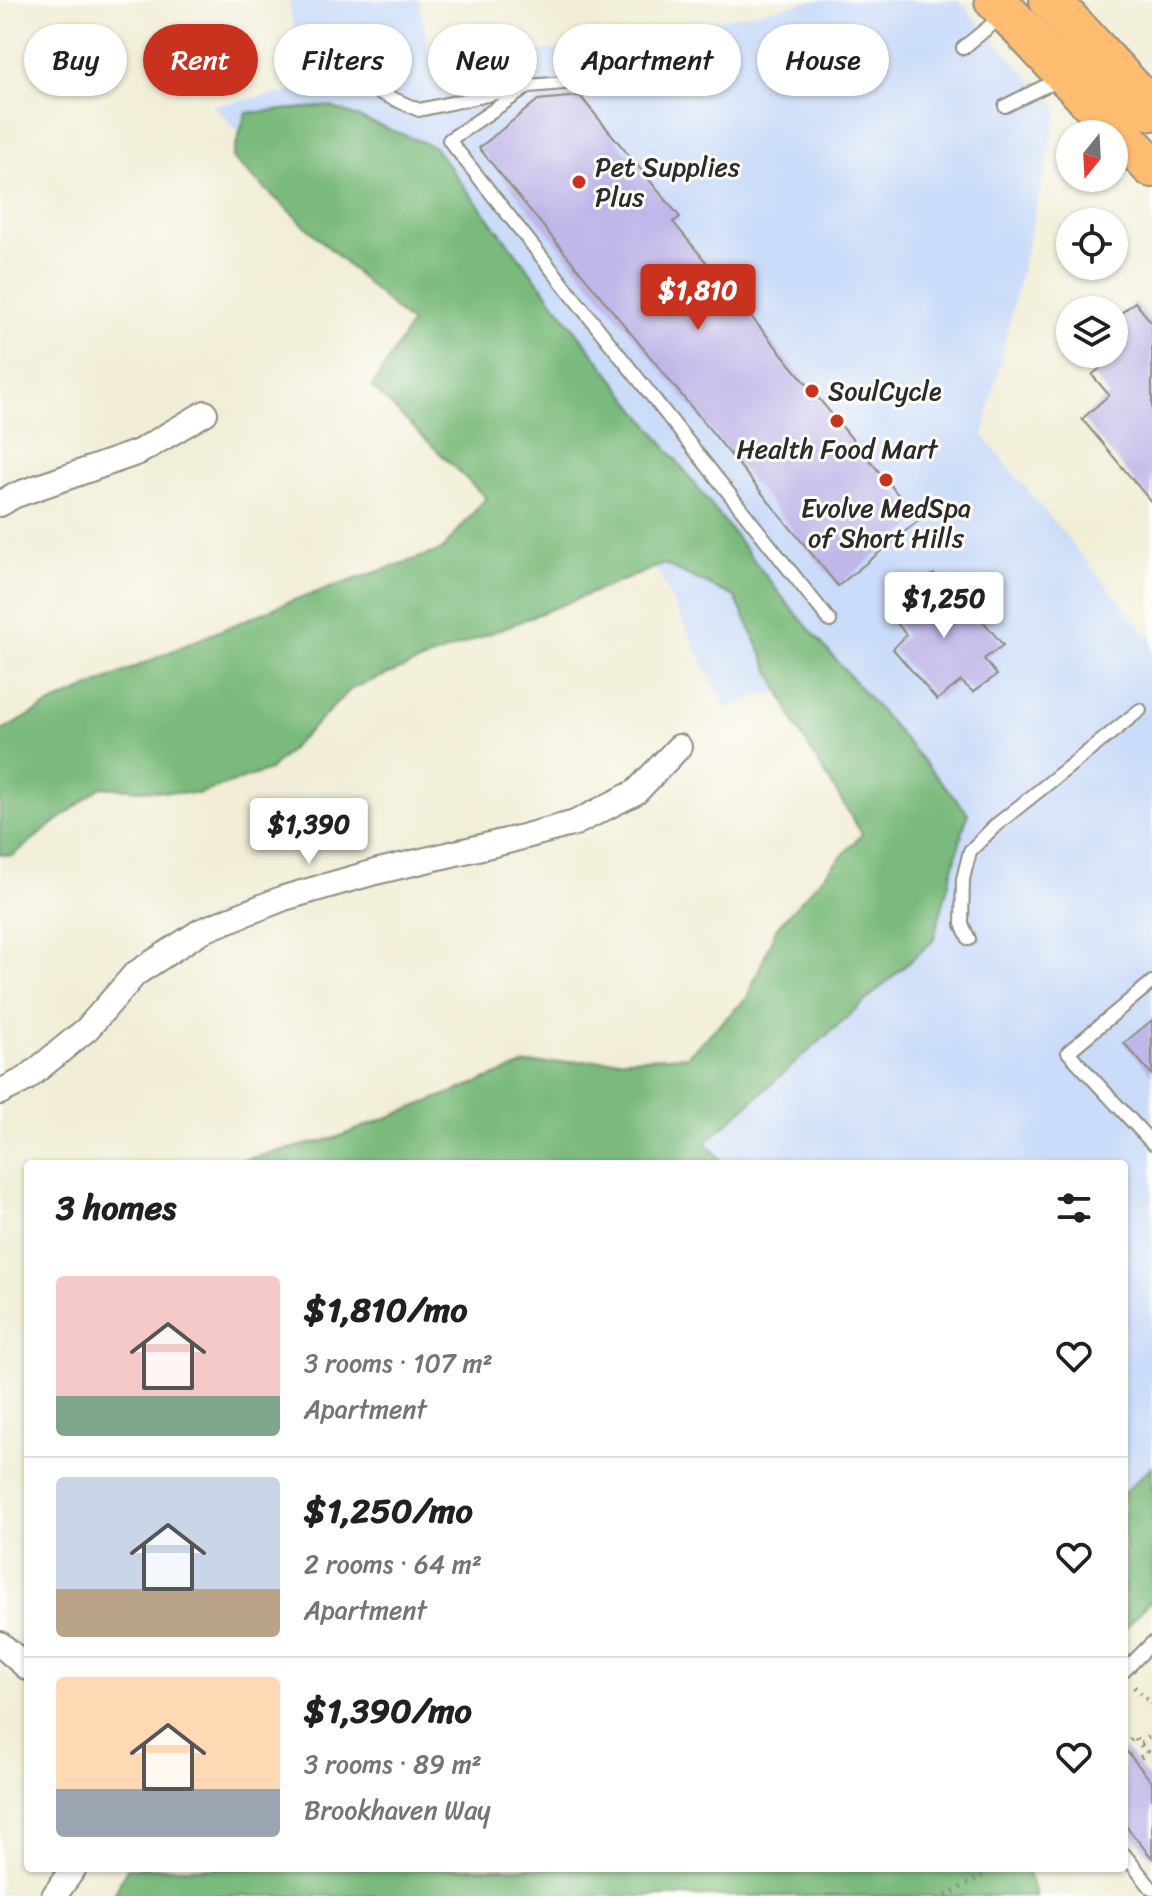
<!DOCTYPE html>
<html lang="en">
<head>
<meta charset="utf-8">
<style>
	:root { --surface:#fff; --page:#f2f2f2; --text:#202124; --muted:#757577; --line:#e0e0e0; --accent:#c8321e }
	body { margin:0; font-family:Sriracha,sans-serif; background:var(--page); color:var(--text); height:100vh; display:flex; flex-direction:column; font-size:30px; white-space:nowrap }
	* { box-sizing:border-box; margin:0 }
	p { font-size:26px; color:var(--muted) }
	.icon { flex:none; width:44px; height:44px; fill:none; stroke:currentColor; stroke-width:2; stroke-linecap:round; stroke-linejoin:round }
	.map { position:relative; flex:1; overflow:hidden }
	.drawer { position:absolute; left:24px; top:1160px; width:1104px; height:712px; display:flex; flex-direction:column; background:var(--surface); border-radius:8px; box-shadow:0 2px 6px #0004 }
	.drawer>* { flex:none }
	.guide { position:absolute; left:24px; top:24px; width:1104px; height:72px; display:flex; gap:16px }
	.needle { width:52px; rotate:198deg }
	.tools { position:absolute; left:1056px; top:120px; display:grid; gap:16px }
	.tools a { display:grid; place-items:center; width:72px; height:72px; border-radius:50%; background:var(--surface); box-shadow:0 2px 6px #0004; font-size:40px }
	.price { position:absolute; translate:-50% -68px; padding:0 18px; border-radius:8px; background:#fff; color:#222; font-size:26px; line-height:52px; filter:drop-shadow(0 2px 4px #0008) }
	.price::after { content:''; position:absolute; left:50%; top:48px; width:24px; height:18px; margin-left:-12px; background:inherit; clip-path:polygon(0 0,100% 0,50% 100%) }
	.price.active { background:var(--accent); color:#fff }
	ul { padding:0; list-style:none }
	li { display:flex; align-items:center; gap:24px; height:200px; padding:0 32px }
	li+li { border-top:2px solid var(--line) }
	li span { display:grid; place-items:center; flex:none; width:224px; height:160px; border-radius:8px; color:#555 }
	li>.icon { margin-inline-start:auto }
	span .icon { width:96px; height:96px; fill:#fffc; stroke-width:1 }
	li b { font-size:34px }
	h2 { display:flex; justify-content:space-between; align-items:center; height:96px; padding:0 32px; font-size:34px }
	.pill { padding:0 28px; border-radius:36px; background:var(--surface); box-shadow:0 2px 6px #0004; font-size:28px; line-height:72px }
	.pill.active { background:var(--accent); color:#fff }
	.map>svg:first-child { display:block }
	.built { fill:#cadcf9 }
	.forest { fill:#7aba7b; stroke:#527253; stroke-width:2 }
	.building { fill:#c0b6e9 }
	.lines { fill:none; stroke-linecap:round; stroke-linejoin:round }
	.service-casing { stroke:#8e8c80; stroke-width:16 }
	.minor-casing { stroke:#8e8c80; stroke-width:28 }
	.primary-casing { stroke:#8e8c80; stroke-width:44 }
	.path { stroke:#8e8c80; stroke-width:5; stroke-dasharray:2 6; stroke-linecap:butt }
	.service { stroke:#fff; stroke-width:12 }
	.minor { stroke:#fff; stroke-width:24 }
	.primary { stroke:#febc70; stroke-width:40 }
	.poi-dot { fill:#c8321e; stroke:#fdfcf7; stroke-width:3 }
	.labels { text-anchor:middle; stroke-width:6; stroke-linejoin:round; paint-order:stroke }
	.poi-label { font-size:26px; fill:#2b2b2b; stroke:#fdfcf7; text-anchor:start }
</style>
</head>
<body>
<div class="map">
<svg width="1152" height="1896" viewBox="0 0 1152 1896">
	<rect width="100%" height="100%" fill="#fdfcf7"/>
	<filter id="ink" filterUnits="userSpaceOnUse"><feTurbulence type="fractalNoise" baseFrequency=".0125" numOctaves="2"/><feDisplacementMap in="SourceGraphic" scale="16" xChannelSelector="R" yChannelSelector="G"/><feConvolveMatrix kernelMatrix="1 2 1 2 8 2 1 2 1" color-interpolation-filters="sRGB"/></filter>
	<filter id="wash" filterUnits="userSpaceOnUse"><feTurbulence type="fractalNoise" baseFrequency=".006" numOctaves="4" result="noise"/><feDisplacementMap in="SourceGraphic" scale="32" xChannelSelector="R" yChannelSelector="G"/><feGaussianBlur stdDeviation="1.8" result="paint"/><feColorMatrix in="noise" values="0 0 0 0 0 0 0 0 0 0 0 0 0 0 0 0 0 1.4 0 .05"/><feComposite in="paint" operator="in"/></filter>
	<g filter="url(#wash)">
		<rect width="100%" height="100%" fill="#f1edd6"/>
		<polygon class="built" points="289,0 419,0 433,69 650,33 817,0 958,0 1059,109 983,436 1149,637 1152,635 1152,1587 1124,1615 1124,1164 689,1164 930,818 780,692 751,698 726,709 653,562 213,105 303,90"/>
		<g class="forest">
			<polygon points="329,106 433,146 787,603 968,813 933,941 706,1142 724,1164 226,1164 335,1138 526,1064 687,1056 747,998 777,927 862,834 798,730 735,597 664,564 351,689 270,770 198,794 101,787 12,856 0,854 0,732 47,706 181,647 291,601 442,550 486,498 372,387 411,324 232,158 246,113"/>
			<polygon points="1152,1466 1152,1599 1124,1630 1124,1493"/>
			<polygon points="127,1868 1026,1868 1036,1896 113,1896"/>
		</g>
		<g id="blocks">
			<g class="building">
				<polygon points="580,96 680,217 673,222 919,520 838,586 479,148 538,100"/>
				<polygon points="1135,302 1152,323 1152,503 1082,419 1109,395 1092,375 1119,351 1114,345 1114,319"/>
				<polygon points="934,574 956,604 964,598 1003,645 984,659 997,675 973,692 961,681 937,700 893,649 906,635 889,612"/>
				<polygon points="1152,1020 1152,1075 1124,1043"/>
				<polygon points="1124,1748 1152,1782 1152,1858 1124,1824"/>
			</g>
		</g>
	</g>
	<g filter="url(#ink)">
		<use href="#blocks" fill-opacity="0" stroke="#8e8c80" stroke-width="2"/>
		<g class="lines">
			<defs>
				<g id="service">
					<polyline points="963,48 1001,17"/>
					<polyline points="529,86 449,140 830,621"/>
					<polyline points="380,93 419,110 529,86 634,77"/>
					<polyline points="1005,106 1043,87 1060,81"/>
					<polyline points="969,939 962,924 963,879 970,851 996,825 1140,710"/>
					<polyline points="1152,982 1068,1052 1152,1143"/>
					<polyline points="1124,1671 1152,1643"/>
					<polyline points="1124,1854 1152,1889"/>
				</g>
				<g id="minor">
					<polyline points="0,504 13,496 139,452 205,413"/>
					<polyline points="0,1092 26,1079 87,1029 135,974 201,931 284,898 375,872 511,840 575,823 636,792 679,747"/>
					<polyline points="0,1644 28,1668"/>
					<polyline points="54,1896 74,1868"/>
				</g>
				<g id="primary">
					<polyline points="995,0 1152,167"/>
					<polyline points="1050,0 1152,110"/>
				</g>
			</defs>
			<use href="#service" class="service-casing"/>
			<use href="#minor" class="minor-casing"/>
			<use href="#primary" class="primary-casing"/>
			<g class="path">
				<polyline points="1134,1687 1152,1704"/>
				<polyline points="1141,1744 1152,1734"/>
				<polyline points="1124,1746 1134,1737 1147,1752 1135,1762"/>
				<polyline points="946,1896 995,1868"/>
			</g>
			<use href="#service" class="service"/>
			<use href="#minor" class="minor"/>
			<use href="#primary" class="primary"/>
		</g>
	</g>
	<g class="poi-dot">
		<circle cx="579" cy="182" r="8"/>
		<circle cx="812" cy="391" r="8"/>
		<circle cx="837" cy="421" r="8"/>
		<circle cx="886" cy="480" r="8"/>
	</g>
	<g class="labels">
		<g class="poi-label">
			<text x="595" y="176">Pet Supplies<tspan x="595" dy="30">Plus</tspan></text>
			<text x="828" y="400">SoulCycle</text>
			<text x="837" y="458" text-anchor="middle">Health Food Mart</text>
			<text x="886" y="517" text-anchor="middle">Evolve MedSpa<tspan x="886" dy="30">of Short Hills</tspan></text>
		</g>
	</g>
</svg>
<div class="tools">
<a><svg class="needle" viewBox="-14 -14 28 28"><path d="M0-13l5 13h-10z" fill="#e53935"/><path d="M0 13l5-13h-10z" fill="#757577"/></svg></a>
<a><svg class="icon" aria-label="locate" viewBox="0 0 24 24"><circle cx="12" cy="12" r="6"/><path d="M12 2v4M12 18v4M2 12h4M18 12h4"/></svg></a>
<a><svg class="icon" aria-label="layers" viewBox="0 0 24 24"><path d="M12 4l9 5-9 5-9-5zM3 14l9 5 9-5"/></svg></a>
</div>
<b class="price active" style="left:698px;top:332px">$1,810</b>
<b class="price" style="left:944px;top:640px">$1,250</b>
<b class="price" style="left:309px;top:866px">$1,390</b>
<div class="guide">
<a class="pill">Buy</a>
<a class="pill active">Rent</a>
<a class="pill">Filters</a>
<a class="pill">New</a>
<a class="pill">Apartment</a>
<a class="pill">House</a>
</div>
<section class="drawer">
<h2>3 homes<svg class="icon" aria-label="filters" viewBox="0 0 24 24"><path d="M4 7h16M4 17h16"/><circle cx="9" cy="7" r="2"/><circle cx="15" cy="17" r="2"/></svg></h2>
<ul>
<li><span style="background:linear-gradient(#f6c9c9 75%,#7fa58c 0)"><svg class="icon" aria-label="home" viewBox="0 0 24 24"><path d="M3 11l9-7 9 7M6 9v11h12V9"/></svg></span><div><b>$1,810/mo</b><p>3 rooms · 107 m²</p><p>Apartment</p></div><svg class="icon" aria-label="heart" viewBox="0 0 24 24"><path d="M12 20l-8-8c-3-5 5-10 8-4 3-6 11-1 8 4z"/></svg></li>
<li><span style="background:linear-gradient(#c9d6e8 70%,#b9a48a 0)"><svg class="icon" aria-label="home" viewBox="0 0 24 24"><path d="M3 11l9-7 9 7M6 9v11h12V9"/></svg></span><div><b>$1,250/mo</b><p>2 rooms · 64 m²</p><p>Apartment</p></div><svg class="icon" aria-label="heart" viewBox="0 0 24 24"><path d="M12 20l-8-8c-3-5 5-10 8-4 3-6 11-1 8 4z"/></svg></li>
<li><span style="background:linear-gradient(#ffd9b3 70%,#9aa5b1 0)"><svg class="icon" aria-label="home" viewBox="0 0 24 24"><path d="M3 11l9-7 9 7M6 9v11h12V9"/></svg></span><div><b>$1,390/mo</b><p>3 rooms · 89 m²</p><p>Brookhaven Way</p></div><svg class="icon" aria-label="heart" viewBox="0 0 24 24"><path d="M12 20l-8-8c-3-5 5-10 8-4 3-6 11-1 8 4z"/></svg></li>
</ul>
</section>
</div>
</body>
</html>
